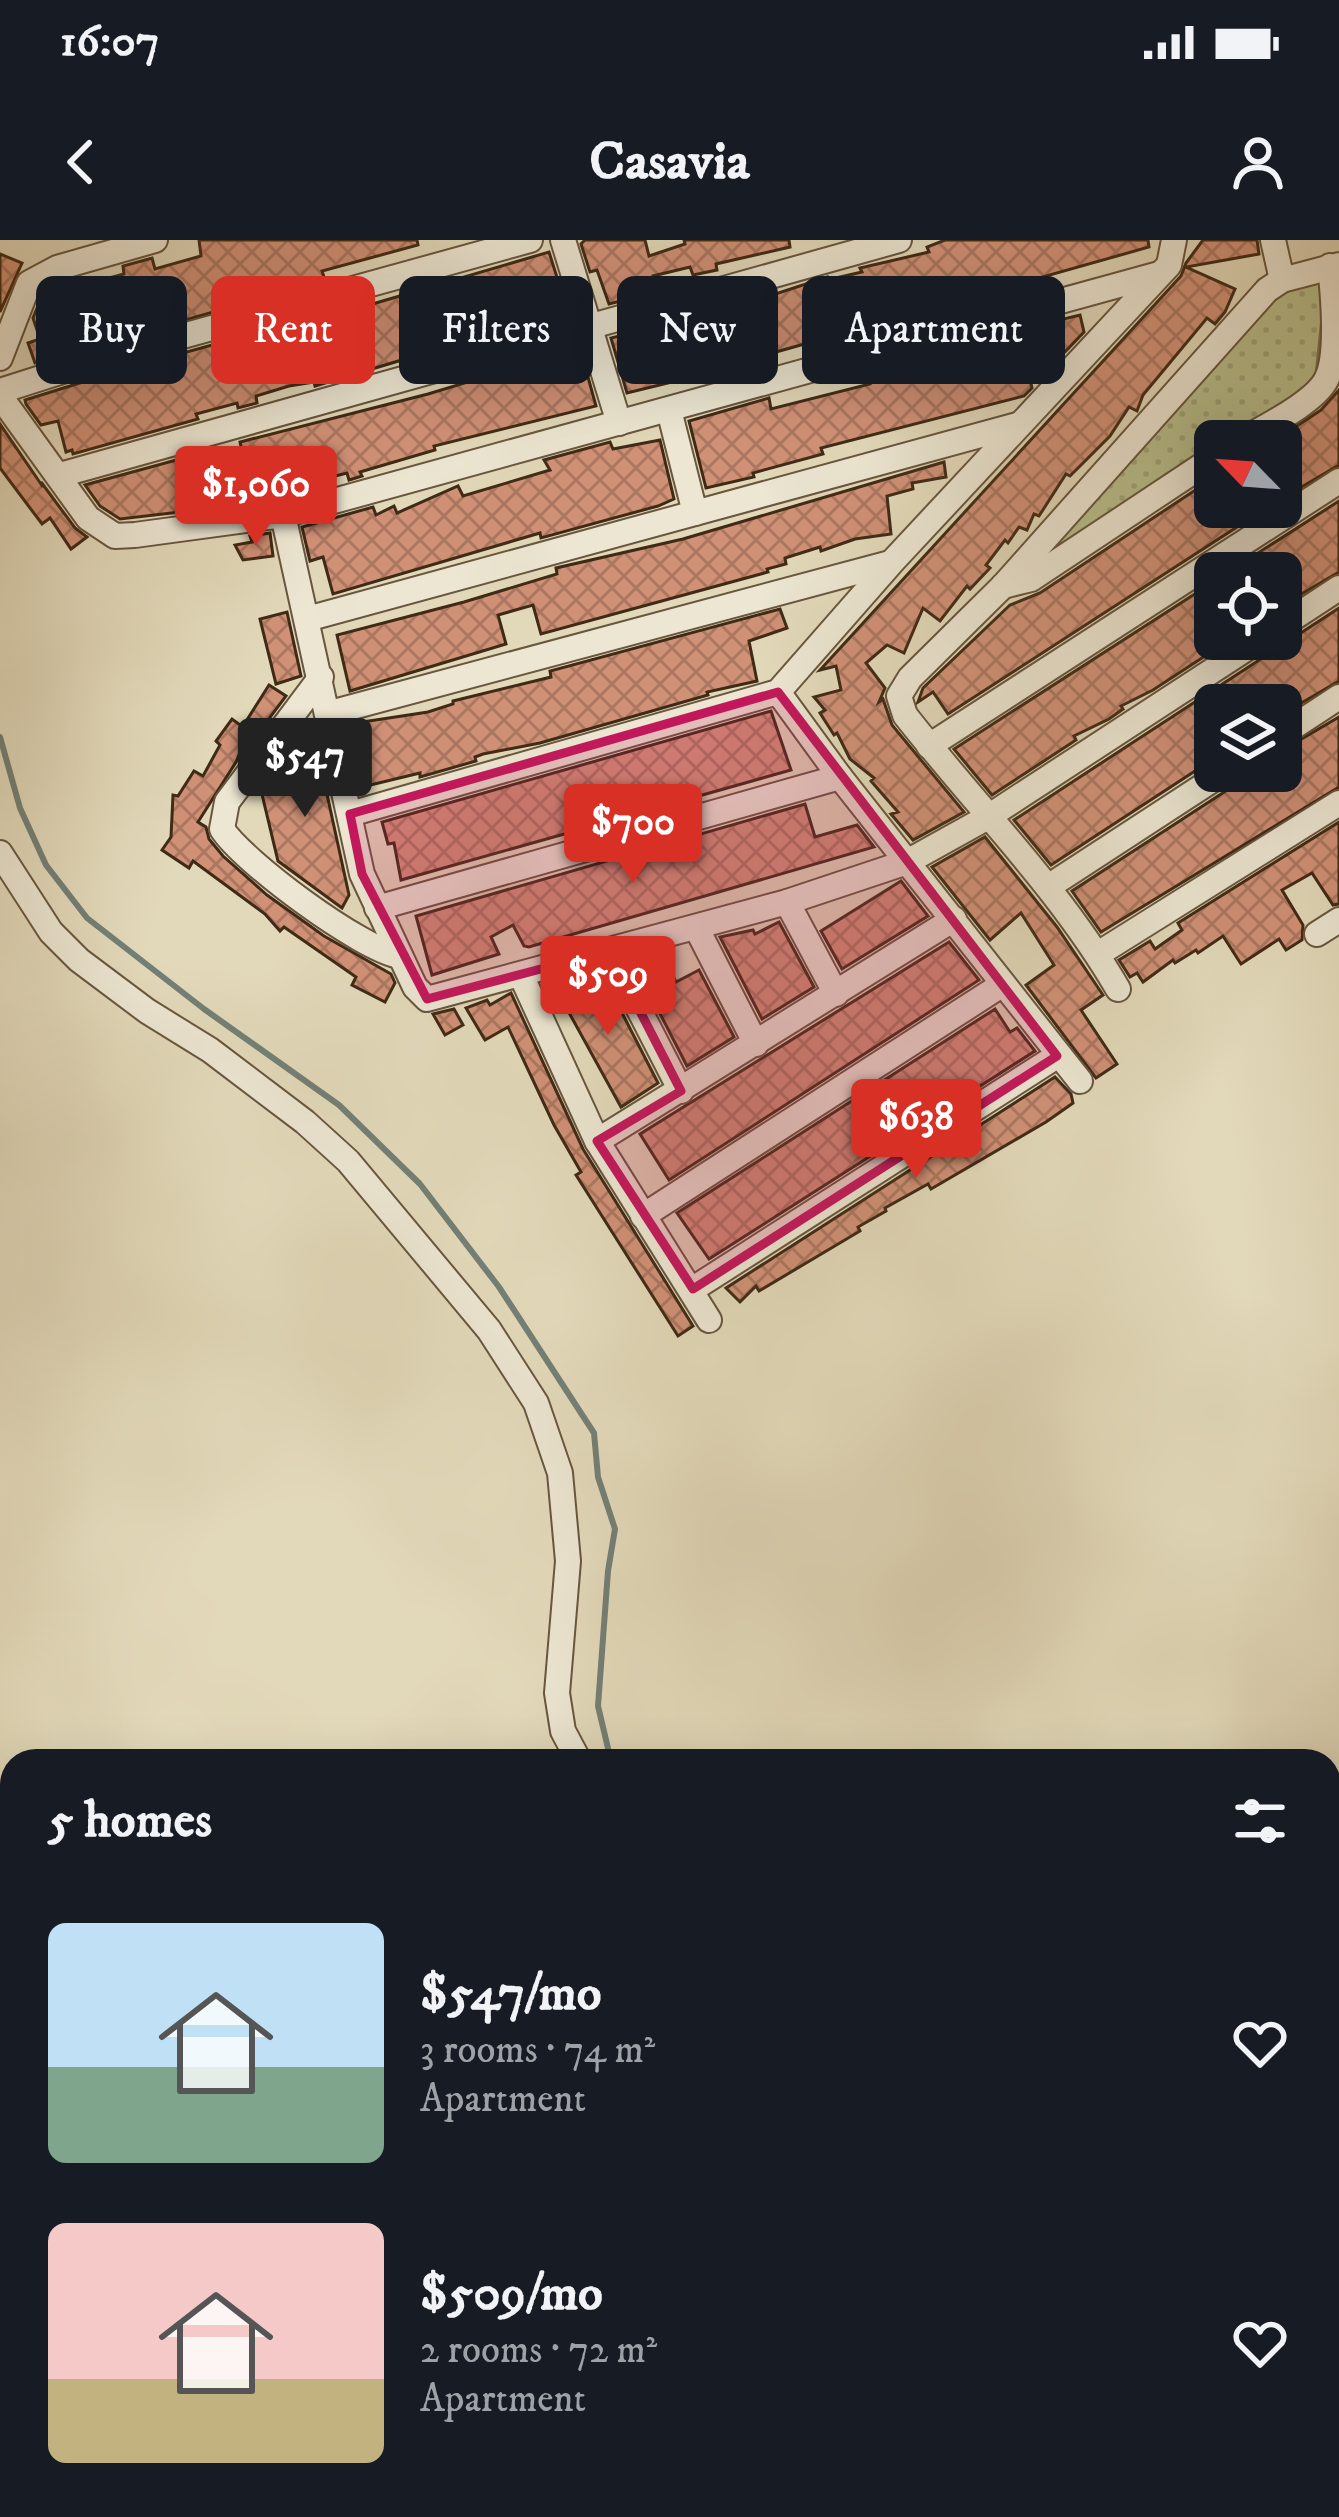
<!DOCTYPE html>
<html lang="en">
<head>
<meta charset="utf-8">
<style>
	:root { --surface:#171b24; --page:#242831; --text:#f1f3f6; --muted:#9ea1a6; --accent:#d93025 }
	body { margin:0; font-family:"IM FELL DW Pica",serif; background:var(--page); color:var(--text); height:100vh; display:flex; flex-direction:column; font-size:45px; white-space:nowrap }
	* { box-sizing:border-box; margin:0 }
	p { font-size:39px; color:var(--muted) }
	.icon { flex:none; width:66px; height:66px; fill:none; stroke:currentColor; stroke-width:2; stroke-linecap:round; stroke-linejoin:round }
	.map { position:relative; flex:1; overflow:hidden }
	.sheet { position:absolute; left:0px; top:1509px; width:1341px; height:768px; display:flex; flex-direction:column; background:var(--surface); border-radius:36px 36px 0 0; box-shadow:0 12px 48px #0002 }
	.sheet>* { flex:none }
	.banner { position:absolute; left:36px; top:36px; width:1269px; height:108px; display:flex; gap:24px }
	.needle { width:78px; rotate:295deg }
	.controls { position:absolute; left:1194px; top:180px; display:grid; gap:24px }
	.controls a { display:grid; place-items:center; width:108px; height:108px; border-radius:18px; background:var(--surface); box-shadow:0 12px 48px #0002; font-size:60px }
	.price { position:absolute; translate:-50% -102px; padding:0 27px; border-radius:12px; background:var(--accent); color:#fff; font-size:39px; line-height:78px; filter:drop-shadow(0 3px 6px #0008) }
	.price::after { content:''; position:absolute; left:50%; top:72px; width:36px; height:27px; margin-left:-18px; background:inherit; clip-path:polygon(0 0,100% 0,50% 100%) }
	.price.selected { background:#222; color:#fff }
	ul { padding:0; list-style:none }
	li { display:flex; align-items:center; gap:36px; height:300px; padding:0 48px }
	li span { display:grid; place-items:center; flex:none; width:336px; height:240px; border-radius:18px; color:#555 }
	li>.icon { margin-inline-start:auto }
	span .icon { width:144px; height:144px; fill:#fffc; stroke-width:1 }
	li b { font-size:51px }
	h2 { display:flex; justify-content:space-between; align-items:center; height:144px; padding:0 48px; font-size:51px }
	.tag { padding:0 42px; border-radius:18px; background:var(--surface); box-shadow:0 12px 48px #0002; font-size:42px; line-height:108px }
	.tag.selected { background:var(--accent); color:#fff }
	.status { display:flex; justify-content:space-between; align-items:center; height:84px; padding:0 60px; background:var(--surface); direction:ltr }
	.status svg { height:33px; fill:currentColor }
	header { display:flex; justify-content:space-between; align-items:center; height:156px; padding:0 48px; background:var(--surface); font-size:54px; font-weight:800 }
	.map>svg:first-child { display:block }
	.green { fill:url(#green-dots); stroke:#7c7450; stroke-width:3 }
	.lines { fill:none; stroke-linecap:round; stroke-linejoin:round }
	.stream { stroke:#738076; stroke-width:6 }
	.building { fill:url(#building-cross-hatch); stroke:#3f2a15; stroke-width:3 }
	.street-casing { stroke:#68563e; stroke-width:28 }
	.secondary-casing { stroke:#3f2a15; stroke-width:38 }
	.street { stroke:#ece6d2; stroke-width:24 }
	.secondary { stroke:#ece6d2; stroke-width:33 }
	.marked { fill:#c2185b; fill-opacity:0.2; stroke:#c2185b; stroke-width:9; stroke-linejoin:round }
</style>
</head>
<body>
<div class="status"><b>16:07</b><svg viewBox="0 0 49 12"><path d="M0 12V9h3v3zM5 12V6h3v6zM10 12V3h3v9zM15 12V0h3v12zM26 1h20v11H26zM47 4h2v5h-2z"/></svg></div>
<header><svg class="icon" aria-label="back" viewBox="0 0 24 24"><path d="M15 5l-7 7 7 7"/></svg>Casavia<svg class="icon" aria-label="person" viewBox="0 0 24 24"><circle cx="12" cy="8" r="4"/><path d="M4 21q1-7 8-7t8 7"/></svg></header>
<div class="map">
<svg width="1339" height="2277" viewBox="0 0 1339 2277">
	<defs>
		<pattern id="green-dots" width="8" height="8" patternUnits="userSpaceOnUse" patternTransform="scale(3)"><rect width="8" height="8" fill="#b8be8c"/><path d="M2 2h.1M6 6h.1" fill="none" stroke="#9fa378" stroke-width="1.8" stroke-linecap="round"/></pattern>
		<pattern id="building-cross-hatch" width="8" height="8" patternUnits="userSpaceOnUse" patternTransform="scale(3)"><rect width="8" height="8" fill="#d19177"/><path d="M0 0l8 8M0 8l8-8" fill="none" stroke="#ab7760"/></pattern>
	</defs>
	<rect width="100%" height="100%" fill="#e2d9ba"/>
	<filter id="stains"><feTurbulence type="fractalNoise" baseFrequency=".00167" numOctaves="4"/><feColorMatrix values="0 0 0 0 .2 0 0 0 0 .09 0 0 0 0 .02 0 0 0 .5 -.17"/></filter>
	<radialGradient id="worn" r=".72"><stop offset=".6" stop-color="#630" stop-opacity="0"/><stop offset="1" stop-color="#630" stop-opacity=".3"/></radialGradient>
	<polygon class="green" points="1274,29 1327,29 1314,155 1241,201 1215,201 1215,217 983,364"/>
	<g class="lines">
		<g class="stream">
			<polyline points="0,497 20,568 46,625 87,678 204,769 339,865 420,944 499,1047 594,1193 598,1237 615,1289 608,1331 598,1466 611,1521"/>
			<polyline points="1329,1910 1339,1915"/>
			<polyline points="884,2277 902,2265"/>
		</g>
	</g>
	<g class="building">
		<polygon points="199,0 417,0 418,5 322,31 325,40 35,123 28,103 40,99 33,78 42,56 124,34 123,26 152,18 155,29 201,16"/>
		<polygon points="585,0 645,0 649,16 685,4 684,0 789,0 790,7 716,24 717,30 693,35 690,27 653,36 654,42 623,50 625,60 609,64 597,30 590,32 581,4"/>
		<polygon points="945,0 1148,0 1149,7 776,112 758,118 758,121 627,153 611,98 736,67 827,37 827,40 862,32 860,28 929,12 927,7"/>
		<polygon points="1203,0 1257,0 1259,14 1186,27 1235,49 1225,72 1215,84 1207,78 1143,155 1137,171 1129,167 1110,196 1070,236 1066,234 1039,276 1034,274 1027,290 1019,287 1008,303 1005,300 986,325 990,328 970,349 967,346 940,381 923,368 904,413 887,405 866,423 885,448 879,462 883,459 892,485 964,572 913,600 891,574 898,572 871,541 874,538 850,519 837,493 834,495 820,473 825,470 814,457 841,450 836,426 820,430 1181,36 1186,23"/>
		<polygon points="549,12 567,69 524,84 525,88 503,94 502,90 315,146 314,142 289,146 256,156 257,163 238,168 237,163 196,174 198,179 73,214 72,210 66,212 58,181 41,185 26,164 25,160 115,132 334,71 335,75"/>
		<polygon points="0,14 22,23 0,72"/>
		<polygon points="1080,75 1084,92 1065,112 1026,122 1032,148 1024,156 821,208 823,214 753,233 754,237 706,248 689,181 769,158 771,169 870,144 869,140 921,127 921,117 942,111 943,118 992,107 990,98 1016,90 1018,99 1057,89 1055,81"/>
		<polygon points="574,110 581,139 588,137 596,166 434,206 435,210 360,232 362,236 349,240 347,233 284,249 277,226 260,230 264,254 206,269 120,279 100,266 85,245 209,211 213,223 244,219 240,202 428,154"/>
		<polygon points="1339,150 1339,225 1281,259 1281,201 1274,201 1321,170"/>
		<polygon points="0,184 43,247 41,242 75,288 87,297 71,309 50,278 42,284 0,228"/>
		<polygon points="660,200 674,259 658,266 541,298 540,293 333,354 323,317 310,321 302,287 373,267 376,275 394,266 397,273 458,246 463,256 550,230 544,220 610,202 613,209"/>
		<polygon points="944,222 946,237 912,243 913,249 887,256 891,294 855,299 821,311 820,307 785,318 786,324 767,329 768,332 541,394 533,365 498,375 506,404 350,451 337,395 464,362 557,334 556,328 683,299"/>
		<polygon points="1215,237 1215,267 1268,267 948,474 933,452 918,462 923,448 1010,365 1040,353"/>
		<polygon points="1339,261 1339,332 1281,366 1281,333 1227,333"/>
		<polygon points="270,293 273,316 243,320 235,305 252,302 250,296"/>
		<polygon points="1215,341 1215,399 1231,399 1153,450 1121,466 1123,469 1109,479 1074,496 1076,500 992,555 954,509"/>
		<polygon points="1339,368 1339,441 1281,475 1281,465 1215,465 1215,518 1051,625 1014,580 1270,413 1277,402 1290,400"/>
		<polygon points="780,369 787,388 749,401 757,441 707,452 708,455 540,503 483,514 475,517 476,521 420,537 420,533 362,547 364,553 361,554 355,527 366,523 356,483 428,472 453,464 453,461 551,437 550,431"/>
		<polygon points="287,372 301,436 276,444 260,379"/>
		<polygon points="269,445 286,456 250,504 248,493 236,522 198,582 206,587 209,599 223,616 267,655 324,696 391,734 395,743 385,762 352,745 356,737 284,687 280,691 265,674 193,621 189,628 162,610 171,597 173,555 178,556 194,531 203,536 220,505 216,501 232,479 247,490 245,483"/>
		<polygon points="771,471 791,530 401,640 394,603 388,604 382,582"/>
		<polygon points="1339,477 1339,547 1101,692 1072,651 1235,545 1242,531 1281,531 1281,511"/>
		<polygon points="306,492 307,497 314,495 349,655 342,668 278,621 260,546 299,494"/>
		<polygon points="805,564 815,597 857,585 874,607 529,707 524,706 513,685 491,697 499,714 432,735 416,676"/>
		<polygon points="1339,582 1339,664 1333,665 1312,633 1282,650 1303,685 1302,700 1286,710 1279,699 1241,724 1223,696 1198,713 1196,710 1175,723 1173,720 1143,742 1137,733 1130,737 1119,720 1150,701 1155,709 1182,690 1178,683"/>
		<polygon points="985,597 1057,687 1103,755 1081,770 1117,824 1096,838 1026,745 1054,725 1021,673 990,700 932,627"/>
		<polygon points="901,641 928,676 842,729 821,691"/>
		<polygon points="779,682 814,747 762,779 720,697 753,690 755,694"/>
		<polygon points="949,702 979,740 669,940 640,894"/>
		<polygon points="663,716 676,742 699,730 734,797 687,826 637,729"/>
		<polygon points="602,734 658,843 621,867 556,749 577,737 581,745"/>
		<polygon points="511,753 583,909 693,1086 678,1096 576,935 581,932 554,885 508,787 485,800 466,768 487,760 490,765"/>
		<polygon points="454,769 463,785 445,795 433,774"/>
		<polygon points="995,769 1010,792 1017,788 1035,811 709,1019 677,973"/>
		<polygon points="1055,837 1071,854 1073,863 1046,882 931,949 928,944 885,968 886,971 858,987 860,991 759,1051 756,1046 740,1062 726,1048"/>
	</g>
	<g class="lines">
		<defs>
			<g id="street">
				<polyline points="563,0 619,183"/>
				<polyline points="1273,0 1282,40"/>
				<polyline points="0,118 29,43 57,28 155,0"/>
				<polyline points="0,151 110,116 530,0"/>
				<polyline points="0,156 88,278 115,296 135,295 283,275 1159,34"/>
				<polyline points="669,170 695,273"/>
				<path d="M 1241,201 C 1264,187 1314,163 1326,140 C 1339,117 1333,53 1330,26"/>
				<polyline points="60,235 899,0"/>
				<polyline points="283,275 362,634 415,747 427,759 787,662 907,622 988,577 1261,399"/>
				<polyline points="1003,346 1031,339 1215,217"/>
				<polyline points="307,379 1017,185"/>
				<polyline points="1281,386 1339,348"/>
				<path d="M 321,437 L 227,562 L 222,589 C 243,622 362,710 400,716"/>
				<polyline points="778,452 840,537 1080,841"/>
				<polyline points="330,473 890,323"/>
				<polyline points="1281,495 1339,457"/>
				<polyline points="929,506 1339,241"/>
				<polyline points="350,574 778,452 892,322 1169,25 1174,0"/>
				<polyline points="0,613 51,692 79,720 147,771 210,810 305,882 348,921 489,1090 536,1163 560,1233 568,1321 557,1453 563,1491 579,1521"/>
				<polyline points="1048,647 1226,531"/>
				<polyline points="787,662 836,754"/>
				<polyline points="377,668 840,537"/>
				<polyline points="696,687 756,804"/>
				<polyline points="1317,694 1339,680"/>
				<polyline points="609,711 681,851"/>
				<polyline points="1098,714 1339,563"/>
				<polyline points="521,735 597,901 709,1080"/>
				<path d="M 1118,749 C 1060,649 976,566 905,475 L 899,456 L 910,438 L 1003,346 L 1267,50 L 1282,40 L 1339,25"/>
				<polyline points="597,901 954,679"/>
				<polyline points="643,976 1003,744"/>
				<polyline points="693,1049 1057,816"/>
				<polyline points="1329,1701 1339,1706"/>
				<polyline points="0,1940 12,1946"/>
				<polyline points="1329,1952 1339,1957"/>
			</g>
			<g id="secondary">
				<polyline points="1329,1675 1339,1664"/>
				<polyline points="0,2199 12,2196"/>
				<polyline points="121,2277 129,2265"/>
			</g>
		</defs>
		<use href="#street" class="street-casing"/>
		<use href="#secondary" class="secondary-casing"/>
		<use href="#street" class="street"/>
		<use href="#secondary" class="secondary"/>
	</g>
	<path class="marked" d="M 778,452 L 1057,816 L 693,1049 L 597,901 L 681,851 L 609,711 L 427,759 L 362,634 L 350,574 Z"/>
	<rect width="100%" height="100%" filter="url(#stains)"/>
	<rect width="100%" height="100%" fill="url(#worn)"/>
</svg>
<div class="controls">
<a><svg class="needle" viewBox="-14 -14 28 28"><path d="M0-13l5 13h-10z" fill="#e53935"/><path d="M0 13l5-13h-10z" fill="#9ea1a6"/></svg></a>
<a><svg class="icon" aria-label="locate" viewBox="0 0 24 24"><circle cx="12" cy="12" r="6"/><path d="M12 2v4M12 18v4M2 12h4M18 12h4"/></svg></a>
<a><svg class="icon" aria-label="layers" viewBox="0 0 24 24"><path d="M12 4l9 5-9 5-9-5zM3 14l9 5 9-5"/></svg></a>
</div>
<b class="price" style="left:256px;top:308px">$1,060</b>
<b class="price selected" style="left:305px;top:580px">$547</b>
<b class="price" style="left:633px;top:646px">$700</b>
<b class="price" style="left:608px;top:798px">$509</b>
<b class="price" style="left:916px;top:941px">$638</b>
<div class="banner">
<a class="tag">Buy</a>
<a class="tag selected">Rent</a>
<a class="tag">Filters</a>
<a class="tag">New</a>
<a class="tag">Apartment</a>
</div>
<section class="sheet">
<h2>5 homes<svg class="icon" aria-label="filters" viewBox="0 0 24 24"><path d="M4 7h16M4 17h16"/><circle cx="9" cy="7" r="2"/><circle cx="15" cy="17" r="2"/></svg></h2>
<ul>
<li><span style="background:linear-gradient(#bfe0f5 60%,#7fa58c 0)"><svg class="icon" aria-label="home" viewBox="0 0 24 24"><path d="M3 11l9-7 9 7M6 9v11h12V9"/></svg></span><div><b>$547/mo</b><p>3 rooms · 74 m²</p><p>Apartment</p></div><svg class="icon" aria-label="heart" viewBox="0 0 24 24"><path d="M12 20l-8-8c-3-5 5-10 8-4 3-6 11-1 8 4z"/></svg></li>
<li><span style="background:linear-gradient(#f6c9c9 65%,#c2b280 0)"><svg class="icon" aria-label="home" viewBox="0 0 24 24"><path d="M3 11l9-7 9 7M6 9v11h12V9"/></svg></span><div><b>$509/mo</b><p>2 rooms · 72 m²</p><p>Apartment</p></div><svg class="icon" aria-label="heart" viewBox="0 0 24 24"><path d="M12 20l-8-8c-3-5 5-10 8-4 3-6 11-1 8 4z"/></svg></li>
</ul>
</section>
</div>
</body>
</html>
